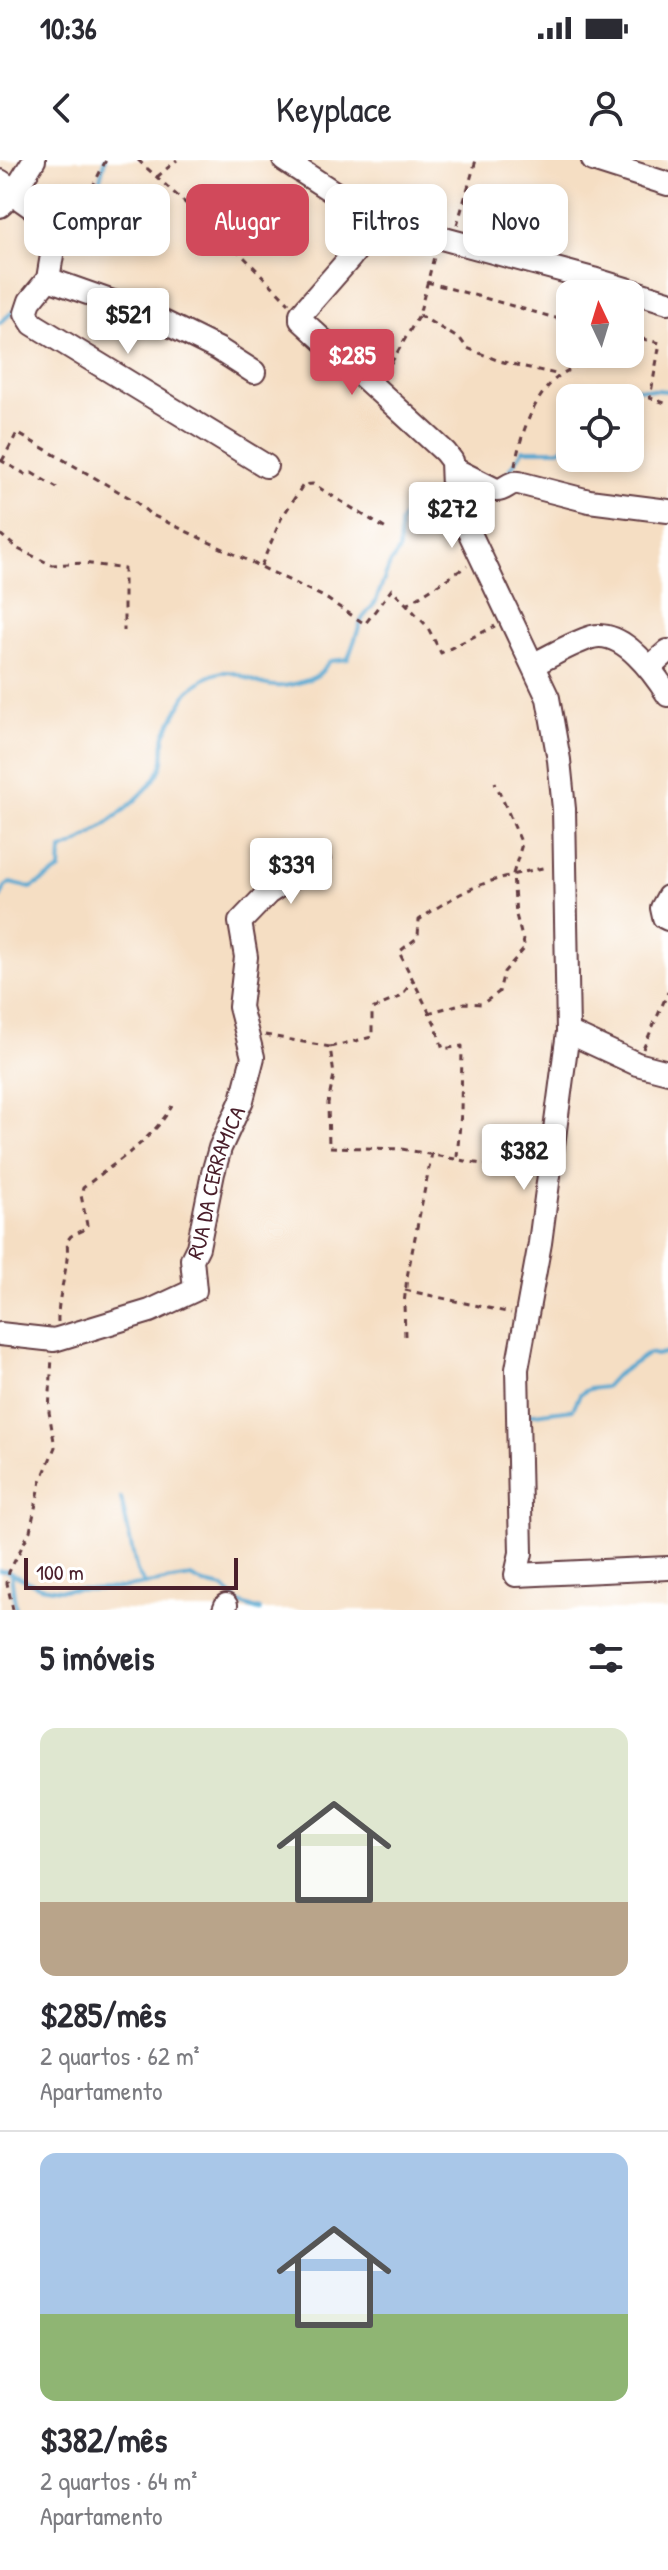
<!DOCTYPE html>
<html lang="pt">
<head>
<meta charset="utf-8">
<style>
	:root { --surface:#fff; --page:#f7f7f7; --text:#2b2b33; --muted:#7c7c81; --line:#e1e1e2; --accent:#d1495b }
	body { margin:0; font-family:"Patrick Hand",sans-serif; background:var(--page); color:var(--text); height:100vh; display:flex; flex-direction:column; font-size:30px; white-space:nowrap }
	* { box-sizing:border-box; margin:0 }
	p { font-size:26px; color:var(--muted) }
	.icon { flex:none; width:44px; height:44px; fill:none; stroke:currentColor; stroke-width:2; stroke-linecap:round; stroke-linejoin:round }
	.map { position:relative; height:1450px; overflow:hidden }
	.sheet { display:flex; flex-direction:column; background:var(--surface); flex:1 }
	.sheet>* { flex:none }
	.hud { position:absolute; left:24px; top:24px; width:620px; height:72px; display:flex; gap:16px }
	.needle { width:52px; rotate:356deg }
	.fabs { position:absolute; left:556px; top:120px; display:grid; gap:16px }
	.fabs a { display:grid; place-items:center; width:88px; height:88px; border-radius:16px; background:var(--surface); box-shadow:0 4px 12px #0003; font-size:40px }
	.scale { position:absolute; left:24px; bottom:20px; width:214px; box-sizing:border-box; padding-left:8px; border:4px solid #4a1f2b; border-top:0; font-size:22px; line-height:28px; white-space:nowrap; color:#4a1f2b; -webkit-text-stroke:6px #fff; paint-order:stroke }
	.price { position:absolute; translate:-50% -68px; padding:0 18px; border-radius:8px; background:#fff; color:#222; font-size:26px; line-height:52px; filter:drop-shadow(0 2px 4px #0008) }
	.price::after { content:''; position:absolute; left:50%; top:48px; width:24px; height:18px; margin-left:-12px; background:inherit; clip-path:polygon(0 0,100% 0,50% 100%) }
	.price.on { background:var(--accent); color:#fff }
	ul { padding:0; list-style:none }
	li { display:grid; align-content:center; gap:16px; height:424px; padding:0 40px }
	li+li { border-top:2px solid var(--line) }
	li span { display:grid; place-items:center; height:248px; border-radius:16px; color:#555 }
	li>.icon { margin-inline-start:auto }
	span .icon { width:144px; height:144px; fill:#fffc; stroke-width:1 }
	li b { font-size:34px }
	h2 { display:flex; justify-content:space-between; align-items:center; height:96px; padding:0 40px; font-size:34px }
	.tag { padding:0 28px; border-radius:16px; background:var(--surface); box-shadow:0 4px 12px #0003; font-size:28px; line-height:72px }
	.tag.on { background:var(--accent); color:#fff }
	.status { display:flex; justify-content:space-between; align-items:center; height:56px; padding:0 40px; background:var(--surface); direction:ltr }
	.status svg { height:22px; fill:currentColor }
	header { display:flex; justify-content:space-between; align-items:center; height:104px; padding:0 40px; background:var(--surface); font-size:36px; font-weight:600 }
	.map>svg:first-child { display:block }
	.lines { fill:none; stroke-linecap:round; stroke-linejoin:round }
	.stream { stroke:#55a6cf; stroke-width:4 }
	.minor-casing { stroke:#643c42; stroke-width:26 }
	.path { stroke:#643c42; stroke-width:3; stroke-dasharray:6 6; stroke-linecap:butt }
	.minor { stroke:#fff; stroke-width:22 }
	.labels { text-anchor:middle; stroke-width:6; stroke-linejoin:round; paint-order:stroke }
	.street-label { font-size:22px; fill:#4a1f2b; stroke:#fff }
</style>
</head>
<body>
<div class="status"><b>10:36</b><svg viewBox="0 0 49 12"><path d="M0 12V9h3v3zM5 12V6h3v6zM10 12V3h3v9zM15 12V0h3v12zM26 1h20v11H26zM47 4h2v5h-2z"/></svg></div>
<header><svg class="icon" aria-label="back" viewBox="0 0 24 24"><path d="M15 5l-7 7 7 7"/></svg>Keyplace<svg class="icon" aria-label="person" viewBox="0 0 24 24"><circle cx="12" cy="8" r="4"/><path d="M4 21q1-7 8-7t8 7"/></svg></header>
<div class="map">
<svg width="668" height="1450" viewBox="0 0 668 1450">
	<rect width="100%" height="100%" fill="#fff"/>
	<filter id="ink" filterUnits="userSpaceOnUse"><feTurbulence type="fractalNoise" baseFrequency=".0125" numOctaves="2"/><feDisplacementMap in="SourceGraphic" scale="16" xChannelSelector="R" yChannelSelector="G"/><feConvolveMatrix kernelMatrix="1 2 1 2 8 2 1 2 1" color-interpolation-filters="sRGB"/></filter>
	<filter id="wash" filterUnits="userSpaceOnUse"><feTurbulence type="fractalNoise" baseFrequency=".006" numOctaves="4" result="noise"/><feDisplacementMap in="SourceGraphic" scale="32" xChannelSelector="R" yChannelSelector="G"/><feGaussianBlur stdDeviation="1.8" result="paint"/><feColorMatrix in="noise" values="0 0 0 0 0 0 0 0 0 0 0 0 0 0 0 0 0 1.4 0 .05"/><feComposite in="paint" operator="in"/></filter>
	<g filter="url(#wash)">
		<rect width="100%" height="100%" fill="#f5dec3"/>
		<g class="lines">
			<g class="stream">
				<polyline points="64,60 98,26 105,0"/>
				<polyline points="0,163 19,146"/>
				<polyline points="620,238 629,228 668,231"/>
				<polyline points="505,317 523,290 559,290 563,288 570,273"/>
				<path d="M 0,739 L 5,727 L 10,723 L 31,728 L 60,710 L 61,690 C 89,682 153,632 162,605 C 165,595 162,585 165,575 C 166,571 186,534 188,532 C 234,489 241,529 283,526 C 293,525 310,520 318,515 C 324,511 325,505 330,501 L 348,499 L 362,459 L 375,443 L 390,404 L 399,391 L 400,363 L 406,353 L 423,345 L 447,328"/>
				<polyline points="526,1255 573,1249 580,1234 589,1229 605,1227 615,1216 649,1193 656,1195 668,1192"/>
				<polyline points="121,1338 137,1412 144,1423"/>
				<polyline points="0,1411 6,1411 40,1427 60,1430 114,1429 191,1417 204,1424 224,1428 239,1443 260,1450"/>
				<polyline points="11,1414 16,1450"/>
			</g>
		</g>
	</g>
	<g filter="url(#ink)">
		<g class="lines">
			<defs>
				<g id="minor">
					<polyline points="284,0 378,61 593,119 668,142"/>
					<polyline points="593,0 668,24"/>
					<polyline points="0,21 9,27 13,34 57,65 48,119 30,141 26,153 33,164 266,306"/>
					<polyline points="0,46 13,34 34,0"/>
					<polyline points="378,61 350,98 301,154 301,160 445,292 452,301 453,328 464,361 548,538 559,600 564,649 568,872 540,1083 517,1209 521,1393 516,1415 668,1408"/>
					<polyline points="48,119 147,154 218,189 254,212"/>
					<path d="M 454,309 L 496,330 C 505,331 509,321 519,323 L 589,341 L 668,351"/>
					<path d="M 534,504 C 553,495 572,483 592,477 C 623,469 654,513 668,535"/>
					<polyline points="650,507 668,491"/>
					<polyline points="668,737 662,748 664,757 668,759"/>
					<polyline points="568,872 637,904 668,912"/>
					<path id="s1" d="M 0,1174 L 54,1180 L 150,1151 L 195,1130 L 192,1099 L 198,1087 L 213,1013 L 220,988 L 242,940 L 253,897 L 240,847 L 246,797 L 240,762 L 268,733 L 319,700"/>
					<polyline points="224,1450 226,1445"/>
				</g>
			</defs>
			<use href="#minor" class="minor-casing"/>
			<g class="path">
				<polyline points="138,0 236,89 289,143"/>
				<polyline points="157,17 177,0"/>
				<polyline points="68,54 90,32 106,0"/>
				<polyline points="457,65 476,0"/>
				<polyline points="427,122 570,162"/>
				<polyline points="419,155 461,180 467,188 499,201 560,215"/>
				<polyline points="630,176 660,183 650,238 668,244"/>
				<polyline points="391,203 419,155 435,93"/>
				<polyline points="0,300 27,315 32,313 57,328"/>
				<polyline points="2,301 17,273 135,341 150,354 324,437 365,464 392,429 427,466 441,493 495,466"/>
				<path d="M 515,306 C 520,276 534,235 559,216 C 571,207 579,208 590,194"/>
				<polyline points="0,374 18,389 52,405 84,403 124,409 124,471"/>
				<polyline points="261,406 281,359 303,325 313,324 386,369"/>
				<polyline points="406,445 467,406"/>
				<polyline points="428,853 464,843 482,844 499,832 504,812 525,788 516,755 513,714 522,684 495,622"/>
				<polyline points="265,875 330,887 334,915 328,943 329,987 402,989 534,1014"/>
				<polyline points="330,887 372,877 372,849 400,837 414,820"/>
				<polyline points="643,889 668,832"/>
				<path d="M 457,997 L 461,953 L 462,886 L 443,889 L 435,864 L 399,792 L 418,777 L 419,760 C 467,726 490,719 547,707"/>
				<polyline points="405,1130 511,1153"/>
				<path d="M 58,1162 C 57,1134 70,1108 67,1081 L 71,1076 L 86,1069 L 87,1065 L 81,1035 L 83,1028 C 115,1002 151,982 172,946"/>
				<polyline points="405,1176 404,1144 407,1117 432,993"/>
				<polyline points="13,1450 7,1423 9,1412 30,1371 41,1321 55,1287 49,1252 52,1196"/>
			</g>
			<use href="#minor" class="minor"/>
		</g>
	</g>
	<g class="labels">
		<g class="street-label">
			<text dy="8" stroke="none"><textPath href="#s1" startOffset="316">RUA DA CERRAMICA</textPath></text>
		</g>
	</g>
</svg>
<div class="fabs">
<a><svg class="needle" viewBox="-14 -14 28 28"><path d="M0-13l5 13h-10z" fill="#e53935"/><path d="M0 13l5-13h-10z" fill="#7c7c81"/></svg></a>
<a><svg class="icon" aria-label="locate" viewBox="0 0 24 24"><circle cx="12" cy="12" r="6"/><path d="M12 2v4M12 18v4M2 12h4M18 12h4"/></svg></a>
</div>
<div class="scale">100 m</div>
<b class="price" style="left:128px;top:196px">$521</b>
<b class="price on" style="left:352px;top:237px">$285</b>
<b class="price" style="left:452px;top:390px">$272</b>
<b class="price" style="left:291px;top:746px">$339</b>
<b class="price" style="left:524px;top:1032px">$382</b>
<div class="hud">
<a class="tag">Comprar</a>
<a class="tag on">Alugar</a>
<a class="tag">Filtros</a>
<a class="tag">Novo</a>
</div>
</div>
<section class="sheet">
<h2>5 imóveis<svg class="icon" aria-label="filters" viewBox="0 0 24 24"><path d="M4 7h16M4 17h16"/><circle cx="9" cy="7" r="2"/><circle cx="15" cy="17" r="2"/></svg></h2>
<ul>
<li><span style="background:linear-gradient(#dfe7d0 70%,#b9a48a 0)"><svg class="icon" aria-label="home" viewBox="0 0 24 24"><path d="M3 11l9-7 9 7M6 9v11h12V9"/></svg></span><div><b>$285/mês</b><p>2 quartos · 62 m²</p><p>Apartamento</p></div></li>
<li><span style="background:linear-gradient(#a9c7e8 65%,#8fb573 0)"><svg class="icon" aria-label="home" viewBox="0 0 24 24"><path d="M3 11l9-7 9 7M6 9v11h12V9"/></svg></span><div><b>$382/mês</b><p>2 quartos · 64 m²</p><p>Apartamento</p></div></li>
</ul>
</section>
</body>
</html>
